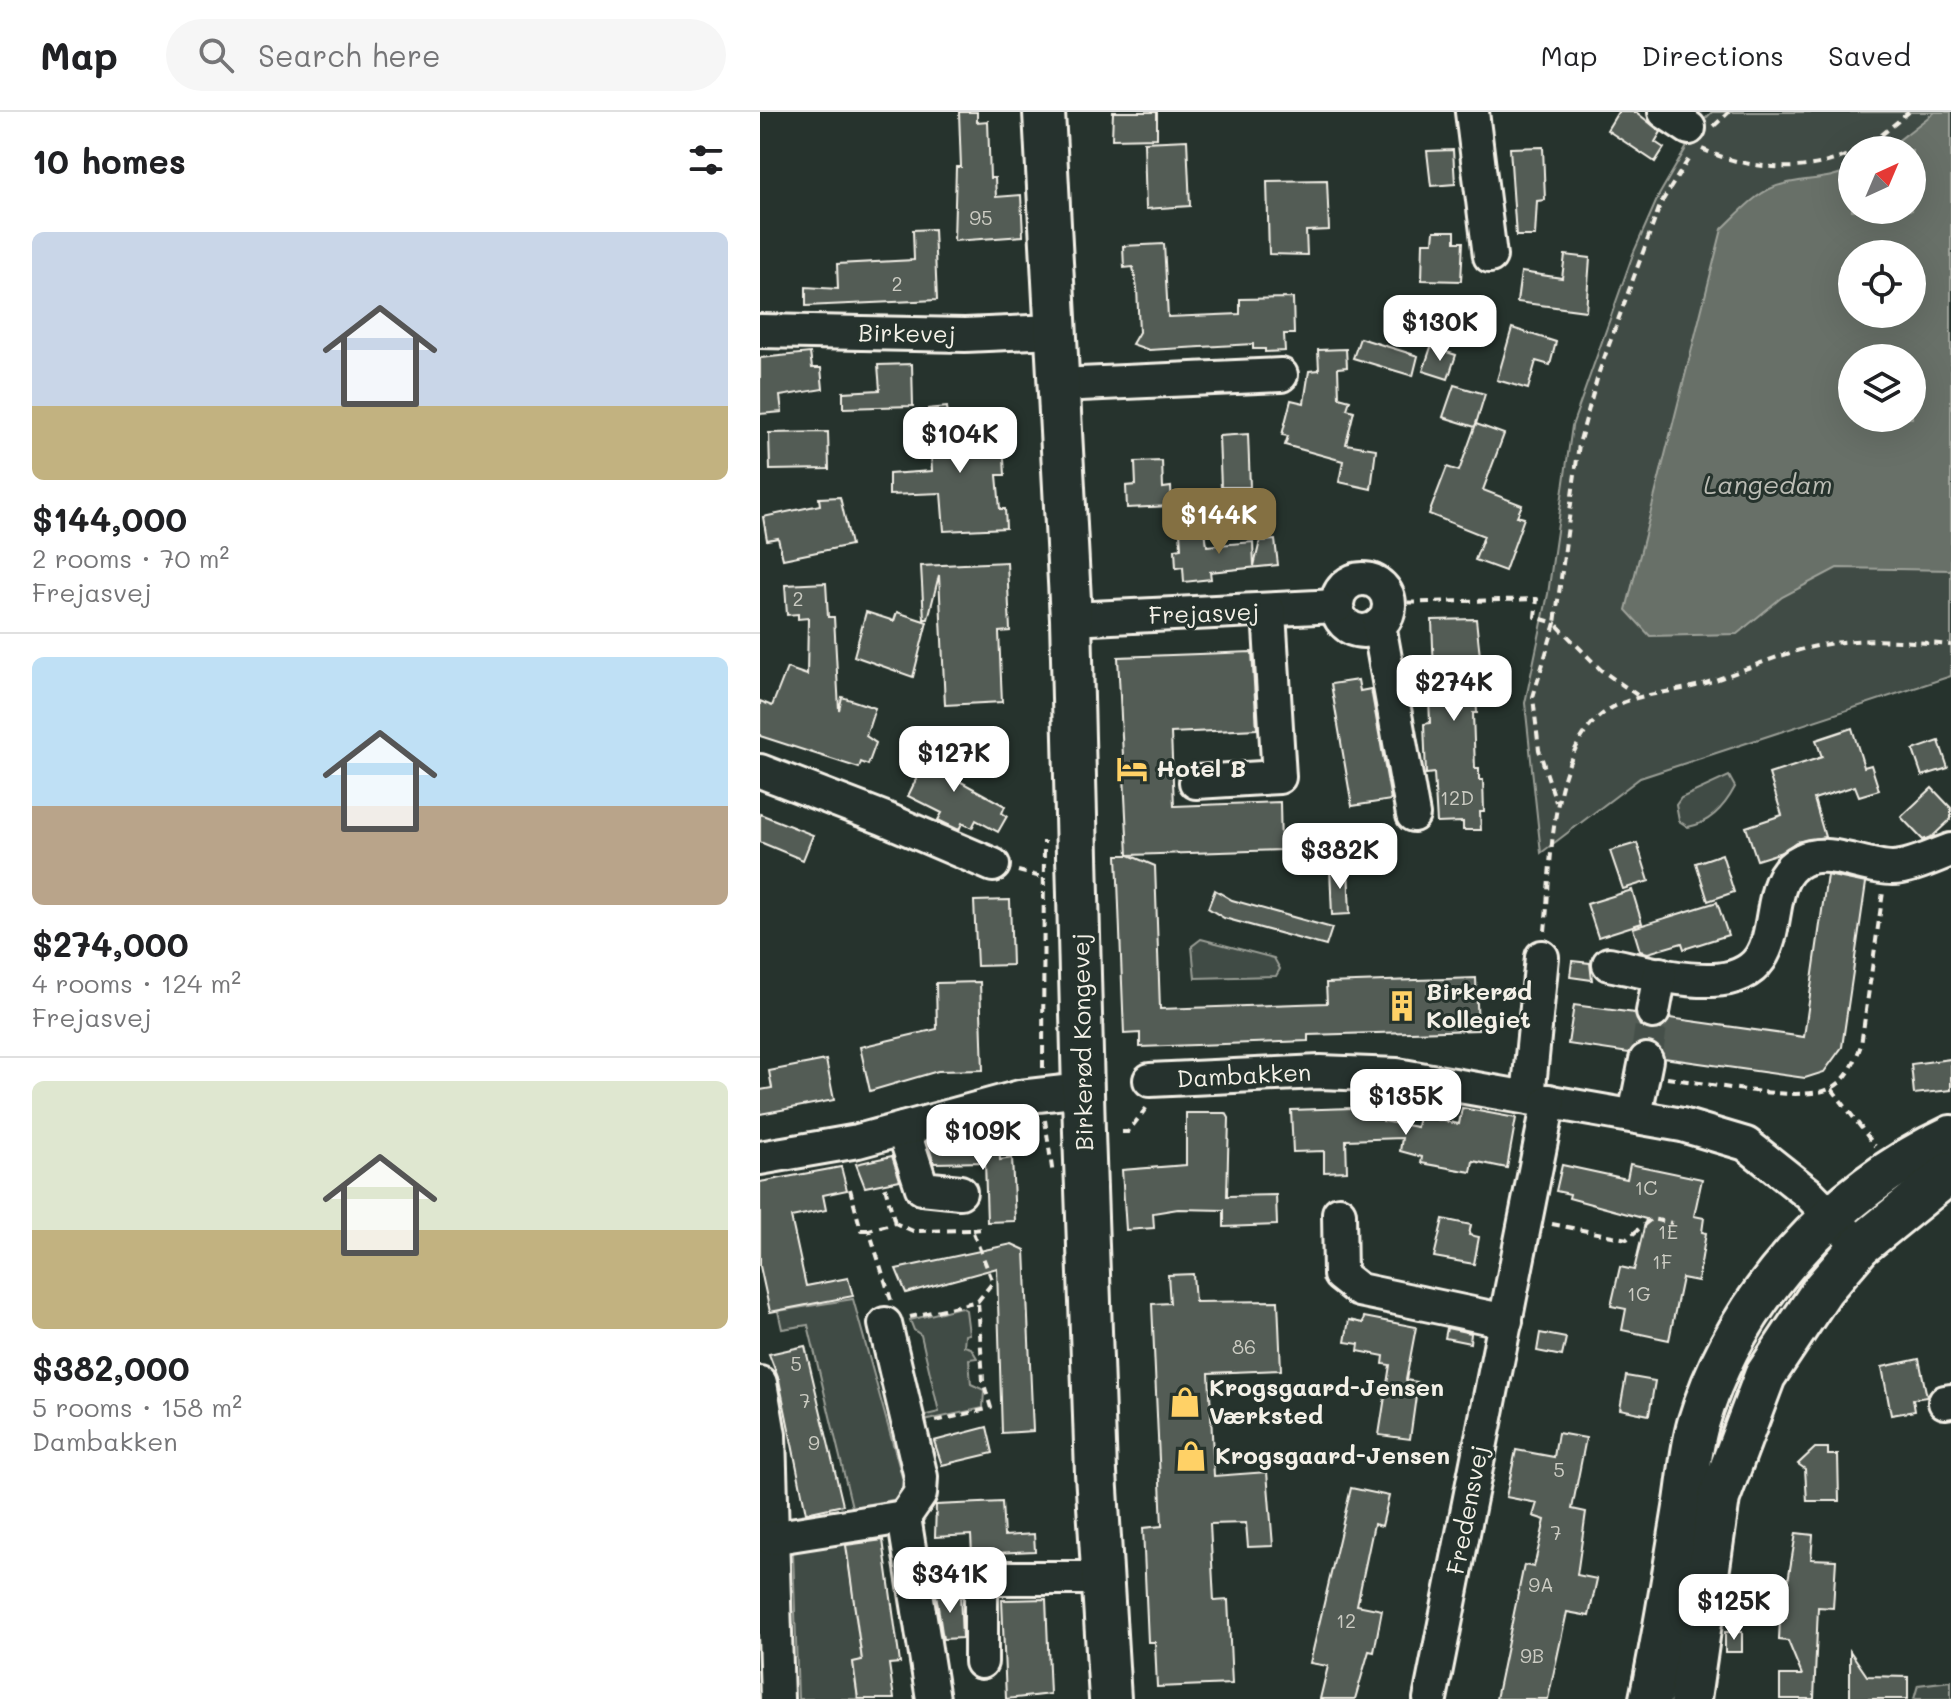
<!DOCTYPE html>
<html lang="en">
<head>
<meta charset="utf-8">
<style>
	:root { --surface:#fff; --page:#f6f6f6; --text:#202124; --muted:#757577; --line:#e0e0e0; --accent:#847042 }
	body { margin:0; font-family:Mali,sans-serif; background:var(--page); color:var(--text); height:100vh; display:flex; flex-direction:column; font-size:30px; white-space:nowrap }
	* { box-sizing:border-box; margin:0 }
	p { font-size:26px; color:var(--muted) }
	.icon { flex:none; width:44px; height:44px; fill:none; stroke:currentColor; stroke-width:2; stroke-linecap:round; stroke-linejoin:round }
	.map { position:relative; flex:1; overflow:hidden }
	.panel { display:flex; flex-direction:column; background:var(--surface); width:760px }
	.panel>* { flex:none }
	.needle { width:52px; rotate:44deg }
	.controls { position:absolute; left:1078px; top:24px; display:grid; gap:16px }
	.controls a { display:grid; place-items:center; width:88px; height:88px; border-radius:50%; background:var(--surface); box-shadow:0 8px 32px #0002; font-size:40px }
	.price { position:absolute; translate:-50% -68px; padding:0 18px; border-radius:16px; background:#fff; color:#222; font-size:26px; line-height:52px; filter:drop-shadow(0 2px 4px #0008) }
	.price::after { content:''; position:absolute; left:50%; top:48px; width:24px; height:18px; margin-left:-12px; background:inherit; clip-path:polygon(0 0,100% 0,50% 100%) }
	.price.active { background:var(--accent); color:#fff }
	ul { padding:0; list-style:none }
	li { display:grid; align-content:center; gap:16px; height:424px; padding:0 32px }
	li+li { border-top:2px solid var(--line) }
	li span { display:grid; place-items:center; height:248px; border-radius:12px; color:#555 }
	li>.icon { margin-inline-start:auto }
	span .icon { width:144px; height:144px; fill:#fffc; stroke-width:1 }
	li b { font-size:34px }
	h2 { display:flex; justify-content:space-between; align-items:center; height:96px; padding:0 32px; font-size:34px }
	header { display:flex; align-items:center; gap:48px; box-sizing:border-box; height:112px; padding:0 40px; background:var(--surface); border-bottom:2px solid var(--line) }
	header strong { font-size:38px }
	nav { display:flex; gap:44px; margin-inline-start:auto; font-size:28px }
	.search { width:560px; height:72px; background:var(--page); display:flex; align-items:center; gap:20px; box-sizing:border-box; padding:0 28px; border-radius:44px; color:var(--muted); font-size:30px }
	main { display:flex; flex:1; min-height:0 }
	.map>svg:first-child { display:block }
	.green { fill:#414b45; stroke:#9a9e96; stroke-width:2; fill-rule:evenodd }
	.water { fill:#676f68; stroke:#9fa39b; stroke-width:2; fill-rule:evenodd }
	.building { fill:#525c55; stroke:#f4f1e8; stroke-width:2 }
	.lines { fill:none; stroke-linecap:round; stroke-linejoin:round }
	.minor-tunnel { stroke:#455049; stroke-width:32; stroke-dasharray:32 16; stroke-linecap:butt }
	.minor-casing { stroke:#f4f1e8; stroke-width:38 }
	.major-casing { stroke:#f4f1e8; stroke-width:46 }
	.path { stroke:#f4f1e8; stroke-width:4; stroke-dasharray:8 6; stroke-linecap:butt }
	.minor { stroke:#26332d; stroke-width:32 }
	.major { stroke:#26332d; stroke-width:40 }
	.labels { text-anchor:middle; stroke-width:6; stroke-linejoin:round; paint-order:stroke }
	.number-label { font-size:20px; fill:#ccccc3 }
	.street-label { font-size:24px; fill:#f4f1e8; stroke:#26332d }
	.poi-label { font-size:24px; font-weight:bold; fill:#f4f1e8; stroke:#26332d; text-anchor:start }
	.water-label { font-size:26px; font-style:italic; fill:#bcbdb5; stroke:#26332d }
</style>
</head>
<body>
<header>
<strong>Map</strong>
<div class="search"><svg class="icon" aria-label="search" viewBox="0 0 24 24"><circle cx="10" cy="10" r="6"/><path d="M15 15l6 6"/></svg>Search here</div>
<nav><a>Map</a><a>Directions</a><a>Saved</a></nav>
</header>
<main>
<section class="panel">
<h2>10 homes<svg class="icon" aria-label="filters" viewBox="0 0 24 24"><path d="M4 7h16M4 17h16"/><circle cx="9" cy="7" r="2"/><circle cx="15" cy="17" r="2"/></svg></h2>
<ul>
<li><span style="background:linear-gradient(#c9d6e8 70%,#c2b280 0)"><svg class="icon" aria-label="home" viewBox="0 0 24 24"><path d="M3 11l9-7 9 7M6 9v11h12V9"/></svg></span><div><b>$144,000</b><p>2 rooms · 70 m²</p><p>Frejasvej</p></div></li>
<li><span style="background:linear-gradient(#bfe0f5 60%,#b9a48a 0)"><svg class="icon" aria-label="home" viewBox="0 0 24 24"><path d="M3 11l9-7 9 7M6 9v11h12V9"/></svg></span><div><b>$274,000</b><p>4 rooms · 124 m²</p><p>Frejasvej</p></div></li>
<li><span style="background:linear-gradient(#dfe7d0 60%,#c2b280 0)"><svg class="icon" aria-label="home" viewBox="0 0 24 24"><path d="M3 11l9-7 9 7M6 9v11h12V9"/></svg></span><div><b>$382,000</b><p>5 rooms · 158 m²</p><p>Dambakken</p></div></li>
</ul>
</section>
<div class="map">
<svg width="1191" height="1587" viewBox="0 0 1191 1587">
	<rect width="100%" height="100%" fill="#26332d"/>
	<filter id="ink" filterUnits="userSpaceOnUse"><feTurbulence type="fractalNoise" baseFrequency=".0125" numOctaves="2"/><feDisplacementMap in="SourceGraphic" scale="16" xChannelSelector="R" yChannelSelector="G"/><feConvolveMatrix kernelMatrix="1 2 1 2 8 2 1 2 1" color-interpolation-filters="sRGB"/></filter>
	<g filter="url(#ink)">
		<g class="green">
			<path d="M 952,0 L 1191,0 L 1191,564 L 880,666 L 781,741 L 765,591 L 788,482 L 812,314 L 873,142 L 899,83 L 940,12 ZM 1092,38 L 1152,38 L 1152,98 L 1092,98 ZM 1092,142 L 1152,142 L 1152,202 L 1092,202 ZM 1092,246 L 1152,246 L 1152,306 L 1092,306 Z"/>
			<path d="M 969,664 L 975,675 C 965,694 951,711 928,715 L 919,709 L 916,693 L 921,686 Z"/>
			<polygon points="441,827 514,846 520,857 516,864 435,866 432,834"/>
			<polygon points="93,1187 144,1372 138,1387 92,1395 48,1213 22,1217 18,1199"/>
			<polygon points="201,1195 206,1198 209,1222 205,1223 204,1234 211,1236 217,1246 209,1247 211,1272 224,1278 223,1296 164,1309 162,1304 179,1300 161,1223 154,1218 150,1208"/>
			<polygon points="85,1423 102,1548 93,1550 98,1587 38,1587 33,1441 43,1430"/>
			<polygon points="1191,1569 1191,1587 1154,1587 1158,1573"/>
		</g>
		<path class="water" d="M 1175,0 L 1191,0 L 1191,458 L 1077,456 L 1022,485 L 977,522 L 890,524 L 866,498 L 962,117 C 980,100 999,77 1024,72 C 1048,66 1069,68 1092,57 L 1092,98 L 1152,98 L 1152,38 L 1126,38 ZM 1092,142 L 1152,142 L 1152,202 L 1092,202 ZM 1092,246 L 1152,246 L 1152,306 L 1092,306 Z"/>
		<g class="building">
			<polygon points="199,0 217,0 217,10 228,9 230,66 235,66 236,85 261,83 263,124 194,129 196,55 201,55"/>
			<polygon points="353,0 397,0 397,26 352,27"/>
			<polygon points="858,0 876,0 901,20 895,30 904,36 895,50 847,18"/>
			<polygon points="427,28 430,94 386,97 384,30"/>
			<polygon points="783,35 785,88 777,89 775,124 756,124 750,36"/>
			<polygon points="693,38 695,72 671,74 667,39"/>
			<polygon points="567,68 569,118 546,119 547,143 509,142 507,69"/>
			<polygon points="174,117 177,188 46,194 46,175 78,177 77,152 154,148 153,118"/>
			<polygon points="674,119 695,119 695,130 703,130 701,169 662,168 663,130 673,130"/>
			<polygon points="404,132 408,205 480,202 480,187 533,186 534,222 524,222 525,239 505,240 505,237 493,237 493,232 389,238 372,232 379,220 377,176 373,155 364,156 363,134"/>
			<polygon points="805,143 830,146 826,199 757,190 761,160 802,166"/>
			<polygon points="752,216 796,230 790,253 776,249 768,277 737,268"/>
			<polygon points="600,226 658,244 653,264 593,246"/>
			<polygon points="671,235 696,243 688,267 663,259"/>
			<polygon points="586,237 587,255 578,256 579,285 590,288 587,297 594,299 586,332 616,337 611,377 579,370 583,349 525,333 528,324 522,323 531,288 544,291 549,259 559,258 558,238"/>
			<polygon points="50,241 52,256 61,256 63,277 20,284 22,300 0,302 0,246"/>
			<polygon points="152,252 153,294 83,296 83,280 120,278 118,253"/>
			<polygon points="694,273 725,282 715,315 683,305"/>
			<polygon points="187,295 190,319 242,315 245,363 237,363 240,397 245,397 246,416 184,419 181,381 129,383 129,362 172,359 168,297"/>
			<polygon points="716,312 744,322 723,378 762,393 757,404 764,406 745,459 715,448 724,424 669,402 687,355 699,359"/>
			<polygon points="68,320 69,357 10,358 9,321"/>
			<polygon points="488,322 490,375 461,375 459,324"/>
			<polygon points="402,349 403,376 411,375 412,394 367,396 366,374 376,373 375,350"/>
			<polygon points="80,385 91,433 23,447 18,426 7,428 3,405 60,393 59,386"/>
			<polygon points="445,417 447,434 493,430 494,454 500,429 515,428 518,453 450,460 451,467 424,470 423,455 416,456 415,437 421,436 420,420"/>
			<polygon points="247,450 250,519 239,520 242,590 185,593 179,463 168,507 164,507 161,454"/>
			<polygon points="66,471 68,505 74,505 79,598 82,585 115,596 106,624 116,631 108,653 101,650 99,656 0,624 0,589 12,594 27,556 47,563 48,506 38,507 38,502 27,503 25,473"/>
			<polygon points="106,500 134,509 137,500 167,510 153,565 94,544"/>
			<polygon points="716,507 722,563 715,563 717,601 713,601 715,657 719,657 719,668 723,668 724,700 720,700 721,718 703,718 703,710 677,711 674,661 666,662 664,612 670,611 668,561 674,561 672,508"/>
			<polygon points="492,540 497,617 411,621 414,694 520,690 521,738 369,743 395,754 400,897 567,891 566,871 716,866 718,918 548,923 548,929 380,935 380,921 364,922 357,743 368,743 358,545"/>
			<polygon points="598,568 600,579 611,577 631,688 592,694 571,572"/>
			<polygon points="1092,616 1104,655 1111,653 1119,678 1099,684 1095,674 1054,687 1065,725 1036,730 1022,740 997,748 986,715 1022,703 1009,662 1062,645 1056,628"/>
			<polygon points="1179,629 1188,656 1162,664 1153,638"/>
			<polygon points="176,630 198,634 192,665 245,694 242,701 247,704 238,720 216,708 212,716 202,711 199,718 178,708 182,701 148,684 164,651 171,655"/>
			<polygon points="1172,676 1191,696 1191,707 1173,724 1163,728 1141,705"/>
			<polygon points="0,702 53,723 43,748 0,730"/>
			<polygon points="877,731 889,769 863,777 850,739"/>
			<polygon points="962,742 974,780 948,789 936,751"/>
			<polygon points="570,756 588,756 590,802 572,803"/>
			<polygon points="1067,763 1106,771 1082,935 1064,960 1045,966 904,946 899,934 889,929 879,930 869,941 808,932 814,893 875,901 880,914 890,919 900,918 910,906 1044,925"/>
			<polygon points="455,778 472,788 572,816 566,834 464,806 448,796"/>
			<polygon points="872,778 882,811 838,825 827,792"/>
			<polygon points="250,788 252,853 217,854 214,789"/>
			<polygon points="957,790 968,823 924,837 922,831 888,841 880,839 873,816"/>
			<polygon points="812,849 830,851 832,868 810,865"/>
			<polygon points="220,870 223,958 178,959 110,979 100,935 177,917 176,871"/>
			<polygon points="1191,947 1191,978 1154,982 1151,952"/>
			<polygon points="66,948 74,988 0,1002 0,978 12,976 9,959"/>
			<polygon points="623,995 623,1009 657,1015 659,1004 699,1012 702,996 756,1006 747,1056 713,1049 711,1060 661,1051 662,1045 640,1039 642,1026 586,1028 587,1059 564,1060 564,1039 533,1040 531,998"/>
			<polygon points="426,1001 466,1001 469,1006 467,1084 516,1083 517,1113 464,1115 464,1098 418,1097 393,1101 394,1116 366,1118 362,1058 426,1053"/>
			<polygon points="174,1028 239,1028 240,1048 252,1046 255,1109 227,1110 225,1050 174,1051 167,1030"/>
			<polygon points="132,1044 140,1068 105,1075 96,1052"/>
			<polygon points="870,1052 942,1067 934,1104 944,1106 942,1120 946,1121 938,1169 922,1166 909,1228 862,1218 866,1197 851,1194 860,1155 874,1158 886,1107 809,1086 810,1082 796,1079 802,1053 867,1067"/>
			<polygon points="81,1055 87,1078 63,1083 66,1098 31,1105 46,1174 88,1166 93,1184 10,1200 0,1154 0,1070"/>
			<polygon points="683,1107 711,1113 709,1123 719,1125 714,1152 674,1145"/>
			<polygon points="252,1132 265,1138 273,1319 242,1321 237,1156 146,1181 136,1157"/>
			<polygon points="433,1162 435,1190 518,1189 521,1258 449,1261 454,1364 507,1360 513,1434 488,1435 486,1411 450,1412 454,1489 468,1488 472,1572 397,1575 395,1530 388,1530 383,1416 402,1414 392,1192 410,1191 408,1163"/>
			<polygon points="604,1205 656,1215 646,1268 658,1270 650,1327 619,1323 630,1253 623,1252 624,1244 598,1239 599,1232 585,1230 589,1208 603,1211"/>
			<polygon points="687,1216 711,1221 710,1231 685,1226"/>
			<polygon points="780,1221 806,1226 802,1244 777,1239"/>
			<polygon points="45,1234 83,1393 46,1401 19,1268 9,1242"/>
			<polygon points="1159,1247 1167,1285 1153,1287 1155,1299 1131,1303 1122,1255"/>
			<polygon points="866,1264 895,1269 889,1303 860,1297"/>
			<polygon points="227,1315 233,1341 182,1353 174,1329"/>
			<polygon points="798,1321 826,1326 812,1397 826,1400 817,1463 837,1467 829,1504 807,1500 788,1587 736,1587 764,1453 774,1455 785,1408 773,1404 777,1391 746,1385 756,1338 794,1345"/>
			<polygon points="1055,1336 1068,1336 1068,1343 1078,1343 1079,1389 1047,1389 1045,1357 1038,1352"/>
			<polygon points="591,1376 629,1384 622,1414 614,1412 597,1493 622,1498 614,1540 609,1539 595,1587 560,1587 568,1554 550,1551"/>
			<polygon points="242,1390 244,1424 274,1422 275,1439 212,1442 211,1423 175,1425 176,1393"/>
			<polygon points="1036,1421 1053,1423 1051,1447 1076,1448 1073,1496 1058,1495 1054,1587 1020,1587 1020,1563 1042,1563 1028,1529 1019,1528 1020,1506 1026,1506 1027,1479 1020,1473 1028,1469"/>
			<polygon points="123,1428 140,1551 129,1552 134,1587 98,1587 93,1550 102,1548 86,1433"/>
			<polygon points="200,1481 202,1526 183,1527 176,1482"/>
			<polygon points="286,1487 290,1582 246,1587 242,1488"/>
			<rect x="965" y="1520" width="17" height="20"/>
			<polygon points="1090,1539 1107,1564 1148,1565 1148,1587 1090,1587"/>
		</g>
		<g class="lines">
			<polyline class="minor-tunnel" points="886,948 893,900"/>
			<defs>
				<g id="minor">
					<polyline points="712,0 730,144"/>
					<polyline points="905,0 929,16"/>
					<polyline points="0,219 205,223 295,219"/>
					<polyline points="298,273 521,263"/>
					<circle cx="603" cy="493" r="26"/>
					<polyline points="311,507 577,494"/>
					<polyline points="619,513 653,703"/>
					<polyline points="0,659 123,706 233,753"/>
					<polyline points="436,670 519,665 509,500"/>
					<path d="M 849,852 C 882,859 918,869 952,868 C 1040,865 992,771 1042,748 C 1068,735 1105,756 1132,756 C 1150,756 1174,744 1191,738"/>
					<polyline points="893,900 900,862"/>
					<polyline points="390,968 560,960 637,963 922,1013 986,1032 1049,1082 1100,1134"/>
					<polyline points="768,985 782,845"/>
					<polyline points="875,1003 886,948"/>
					<polyline points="143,1017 162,1076 200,1080"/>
					<polyline points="0,1046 98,1029 260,985 322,978"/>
					<polyline points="579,1101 580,1163 599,1178 746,1209"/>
					<polyline points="125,1212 161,1365 160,1382 144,1405"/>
					<polyline points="0,1271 9,1323 17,1587"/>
					<polyline points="1185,1290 1191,1289"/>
					<polyline points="11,1426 144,1405 173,1587"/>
					<polyline points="221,1550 221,1476 231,1466 343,1466"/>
					<polyline points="670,1587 789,989"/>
				</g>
				<g id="major">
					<polyline points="284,0 311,507 324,1020 336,1361 350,1587"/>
					<path d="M 890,1587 C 904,1522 914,1456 925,1390 C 929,1364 931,1337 938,1312 C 975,1187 1074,1079 1191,1024"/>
					<polyline points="930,1587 959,1386 1005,1264 1063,1177 1100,1134 1191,1060"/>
				</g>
			</defs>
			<use href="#minor" class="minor-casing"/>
			<use href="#major" class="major-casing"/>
			<g class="path">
				<polyline points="954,14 969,0"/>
				<path d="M 942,37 C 988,58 1046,63 1092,41"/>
				<polyline points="1098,38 1112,31 1149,0"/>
				<polyline points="634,491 777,487 775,505 795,511 773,585 779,638 796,690"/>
				<polyline points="877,583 841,558 795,511 819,332 839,260 901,91 931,43"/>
				<polyline points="258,759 281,765"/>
				<path d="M 785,819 C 791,758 789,669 827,618 C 854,581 897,584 936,574 C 975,563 1012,544 1052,535 C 1098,524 1144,529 1191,533"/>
				<polyline points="283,956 284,729"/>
				<path d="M 907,966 C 945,971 1037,991 1069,977 C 1087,970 1095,950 1101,933 L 1123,780"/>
				<polyline points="1072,977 1115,1034"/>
				<polyline points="285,1008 293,1063"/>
				<polyline points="362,1020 368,1020 387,995"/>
				<polyline points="125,1075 135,1111"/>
				<polyline points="90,1077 101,1118 109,1118"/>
				<polyline points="792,1112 867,1127 891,1107 912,1111"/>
				<polyline points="212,1118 224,1117"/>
				<polyline points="131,1188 109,1118 135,1111 153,1119 212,1118 233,1170 218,1189 150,1205"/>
				<polyline points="176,1309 231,1296 223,1269 218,1189"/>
			</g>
			<use href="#minor" class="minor"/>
			<use href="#major" class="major"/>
		</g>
	</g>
	<defs>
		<symbol id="hotel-bare" viewBox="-9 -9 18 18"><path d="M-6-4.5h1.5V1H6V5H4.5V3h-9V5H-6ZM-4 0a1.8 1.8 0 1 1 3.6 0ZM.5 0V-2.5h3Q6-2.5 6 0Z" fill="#ffd166" stroke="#26332d" stroke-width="2.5" paint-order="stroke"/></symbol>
		<symbol id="building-bare" viewBox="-9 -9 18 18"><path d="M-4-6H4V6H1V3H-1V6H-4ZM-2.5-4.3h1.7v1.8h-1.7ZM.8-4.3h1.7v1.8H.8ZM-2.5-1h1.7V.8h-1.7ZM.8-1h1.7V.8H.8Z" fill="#ffd166" stroke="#26332d" stroke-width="2.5" paint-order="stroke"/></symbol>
		<symbol id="shop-bare" viewBox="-9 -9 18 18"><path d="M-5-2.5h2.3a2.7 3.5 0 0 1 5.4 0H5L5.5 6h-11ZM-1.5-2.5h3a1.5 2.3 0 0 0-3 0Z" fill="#ffd166" stroke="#26332d" stroke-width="2.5" paint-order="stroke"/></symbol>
	</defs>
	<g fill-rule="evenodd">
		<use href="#hotel-bare" x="350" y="635" width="44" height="44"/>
		<use href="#building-bare" x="620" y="872" width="44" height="44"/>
		<use href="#shop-bare" x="403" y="1268" width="44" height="44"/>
		<use href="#shop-bare" x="409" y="1322" width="44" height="44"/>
	</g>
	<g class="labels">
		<g class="number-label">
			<text x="221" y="113">95</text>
			<text x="137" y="179">2</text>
			<text x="38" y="494">2</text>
			<text x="697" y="693">12D</text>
			<text x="886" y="1083">1C</text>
			<text x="908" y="1127">1E</text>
			<text x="902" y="1157">1F</text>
			<text x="879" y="1189">1G</text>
			<text x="484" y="1242">86</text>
			<text x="36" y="1259">5</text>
			<text x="45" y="1296">7</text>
			<text x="54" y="1338">9</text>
			<text x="799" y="1365">5</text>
			<text x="796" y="1428">7</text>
			<text x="781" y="1480">9A</text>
			<text x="586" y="1516">12</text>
			<text x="772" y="1551">9B</text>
		</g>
		<g class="street-label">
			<text transform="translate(147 222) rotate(1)" y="8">Birkevej</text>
			<text transform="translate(444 502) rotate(-2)" y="8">Frejasvej</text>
			<text transform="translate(323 930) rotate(-91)" y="8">Birkerød Kongevej</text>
			<text transform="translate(484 964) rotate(-3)" y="8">Dambakken</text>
			<text transform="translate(708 1398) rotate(-79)" y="8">Fredensvej</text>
		</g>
		<g class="poi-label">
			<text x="396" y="665">Hotel B</text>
			<text x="666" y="888">Birkerød<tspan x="666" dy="28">Kollegiet</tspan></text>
			<text x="449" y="1284">Krogsgaard-Jensen<tspan x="449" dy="28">Værksted</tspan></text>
			<text x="455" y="1352">Krogsgaard-Jensen</text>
		</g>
		<g class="water-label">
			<text x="1008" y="382">Langedam</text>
		</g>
	</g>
</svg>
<div class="controls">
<a><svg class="needle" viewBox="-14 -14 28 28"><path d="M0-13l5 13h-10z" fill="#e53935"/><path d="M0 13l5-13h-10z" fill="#757577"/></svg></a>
<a><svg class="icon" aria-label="locate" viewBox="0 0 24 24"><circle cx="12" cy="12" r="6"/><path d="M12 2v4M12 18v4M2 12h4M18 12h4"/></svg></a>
<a><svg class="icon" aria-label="layers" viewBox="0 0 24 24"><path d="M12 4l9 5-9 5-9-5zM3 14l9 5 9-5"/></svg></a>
</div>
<b class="price" style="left:680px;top:251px">$130K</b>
<b class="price" style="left:200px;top:363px">$104K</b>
<b class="price active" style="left:459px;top:444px">$144K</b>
<b class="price" style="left:694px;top:611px">$274K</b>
<b class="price" style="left:194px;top:682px">$127K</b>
<b class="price" style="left:580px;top:779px">$382K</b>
<b class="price" style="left:646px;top:1025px">$135K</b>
<b class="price" style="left:223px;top:1060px">$109K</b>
<b class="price" style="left:190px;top:1503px">$341K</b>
<b class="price" style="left:974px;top:1530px">$125K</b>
</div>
</main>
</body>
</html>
